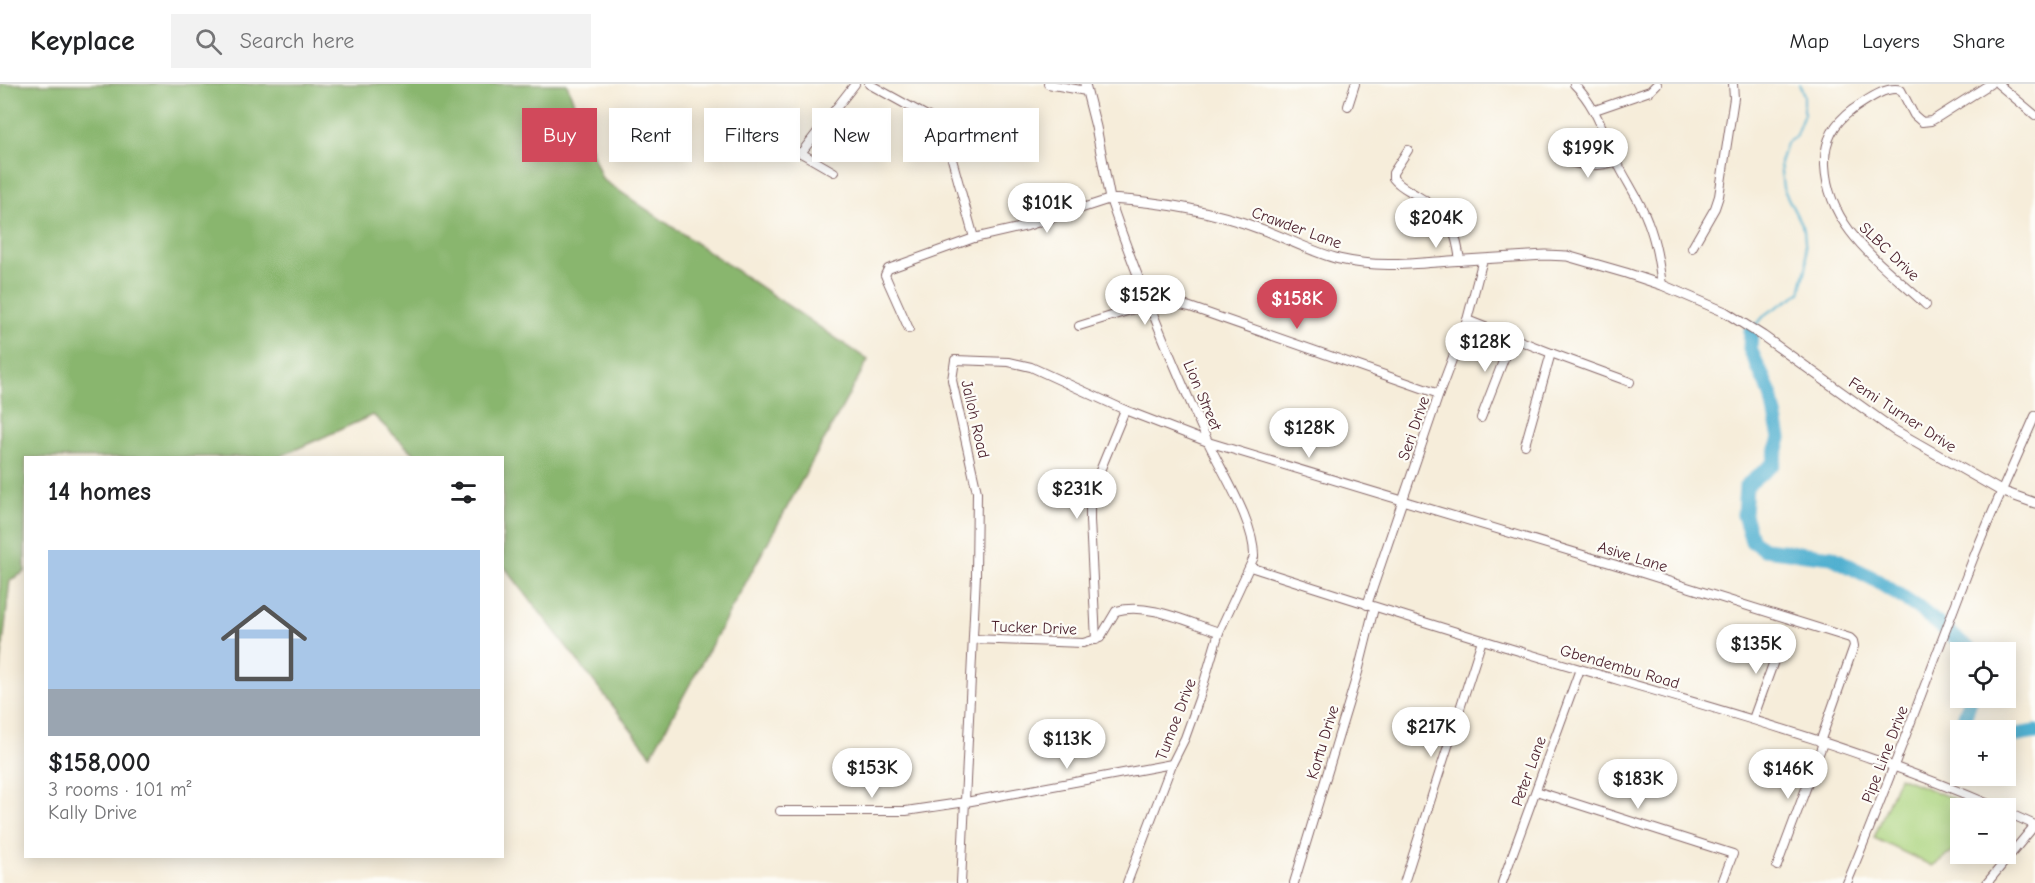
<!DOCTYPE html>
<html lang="en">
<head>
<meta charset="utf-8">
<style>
	:root { --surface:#fff; --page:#f2f2f2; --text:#202124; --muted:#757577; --line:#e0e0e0; --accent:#d1495b }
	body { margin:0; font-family:"Comic Neue",sans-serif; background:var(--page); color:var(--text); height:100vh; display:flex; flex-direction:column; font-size:22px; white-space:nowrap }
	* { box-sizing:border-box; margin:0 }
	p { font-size:20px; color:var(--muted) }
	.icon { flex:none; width:33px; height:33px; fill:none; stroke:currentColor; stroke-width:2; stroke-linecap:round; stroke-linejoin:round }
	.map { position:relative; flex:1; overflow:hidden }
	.side { position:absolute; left:24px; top:372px; width:480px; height:402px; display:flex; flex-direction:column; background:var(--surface); border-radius:0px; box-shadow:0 3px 15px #0003 }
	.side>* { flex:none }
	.hud { position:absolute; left:522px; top:24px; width:570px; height:54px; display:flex; gap:12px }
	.fabs { position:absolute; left:1950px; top:558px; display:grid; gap:12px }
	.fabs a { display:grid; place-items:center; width:66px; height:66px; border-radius:0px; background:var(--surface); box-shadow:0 3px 15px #0003; font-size:30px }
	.price { position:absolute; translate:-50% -51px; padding:0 14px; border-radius:21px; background:#fff; color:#222; font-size:20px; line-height:39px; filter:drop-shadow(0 2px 3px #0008) }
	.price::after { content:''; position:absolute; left:50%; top:36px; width:18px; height:14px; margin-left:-9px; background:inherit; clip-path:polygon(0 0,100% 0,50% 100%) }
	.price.current { background:var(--accent); color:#fff }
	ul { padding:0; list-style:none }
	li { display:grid; align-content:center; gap:12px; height:318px; padding:0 24px }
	li span { display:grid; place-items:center; height:186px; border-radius:0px; color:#555 }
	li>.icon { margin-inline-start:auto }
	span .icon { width:108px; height:108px; fill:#fffc; stroke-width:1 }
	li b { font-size:26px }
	h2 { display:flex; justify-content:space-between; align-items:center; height:72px; padding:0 24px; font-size:26px }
	.tag { padding:0 21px; border-radius:0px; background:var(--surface); box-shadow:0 3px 15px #0003; font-size:21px; line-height:54px }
	.tag.current { background:var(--accent); color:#fff }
	header { display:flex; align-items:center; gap:36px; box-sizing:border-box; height:84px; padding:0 30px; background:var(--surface); border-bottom:2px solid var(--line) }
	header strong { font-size:28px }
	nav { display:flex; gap:33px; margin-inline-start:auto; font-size:21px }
	.search { width:420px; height:54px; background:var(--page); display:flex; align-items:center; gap:15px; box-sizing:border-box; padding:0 21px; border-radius:0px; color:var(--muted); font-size:22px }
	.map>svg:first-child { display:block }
	.green { fill:#acd47f; stroke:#7b7a55; stroke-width:1.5 }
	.forest { fill:#89b66e; stroke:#6a6a4c; stroke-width:1.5 }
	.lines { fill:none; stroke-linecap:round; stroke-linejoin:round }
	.stream { stroke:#51b0d0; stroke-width:2 }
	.river { stroke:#51b0d0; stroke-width:15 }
	.minor-casing { stroke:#866768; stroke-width:10 }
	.tertiary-casing { stroke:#866768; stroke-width:11 }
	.minor { stroke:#fff; stroke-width:8 }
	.tertiary { stroke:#fff; stroke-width:9 }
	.labels { text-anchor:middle; stroke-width:4.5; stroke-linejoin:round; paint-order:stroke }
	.street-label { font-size:16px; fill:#4a1f2b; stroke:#fdfcf7 }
</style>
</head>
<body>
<header>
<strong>Keyplace</strong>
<div class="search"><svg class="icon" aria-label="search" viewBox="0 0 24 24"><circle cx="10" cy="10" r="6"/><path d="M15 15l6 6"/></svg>Search here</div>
<nav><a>Map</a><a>Layers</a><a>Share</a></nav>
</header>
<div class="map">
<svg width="2035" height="799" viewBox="0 0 2035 799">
	<rect width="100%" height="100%" fill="#fdfcf7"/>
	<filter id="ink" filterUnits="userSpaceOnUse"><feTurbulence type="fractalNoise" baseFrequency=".0167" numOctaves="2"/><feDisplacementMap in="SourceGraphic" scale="12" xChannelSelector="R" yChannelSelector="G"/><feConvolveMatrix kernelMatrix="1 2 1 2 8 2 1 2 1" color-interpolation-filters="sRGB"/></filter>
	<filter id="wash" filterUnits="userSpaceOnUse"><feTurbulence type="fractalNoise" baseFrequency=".008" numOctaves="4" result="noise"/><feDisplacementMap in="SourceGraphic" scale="24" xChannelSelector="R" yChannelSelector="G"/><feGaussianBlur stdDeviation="1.35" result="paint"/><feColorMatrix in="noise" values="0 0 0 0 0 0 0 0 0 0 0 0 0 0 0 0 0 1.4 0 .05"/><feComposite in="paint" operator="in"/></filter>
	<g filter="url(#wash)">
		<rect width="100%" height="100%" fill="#f6edda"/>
		<polygon class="green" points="1899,693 1977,724 1960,724 1960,759 1949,771 1932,782 1874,754"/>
		<polygon class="forest" points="0,0 567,0 602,95 868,276 651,671 503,481 502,374 417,373 373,331 279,373 26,374 25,488 10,496 0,589"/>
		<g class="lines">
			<polyline class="stream" points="1755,242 1767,229 1800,209 1807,180 1804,146 1783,104 1780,79 1786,59 1795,53 1804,30 1804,11 1799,0"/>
			<g class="river">
				<polyline points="1751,246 1750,265 1771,311 1780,354 1773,380 1746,402 1744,431 1752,457 1764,465 1832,473 1874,495 1917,523 1973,568"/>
				<polyline points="1966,646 1964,635 1971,614"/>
				<polyline points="2006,653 2035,648"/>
			</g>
		</g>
	</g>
	<g filter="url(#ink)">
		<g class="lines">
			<defs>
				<g id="minor">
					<polyline points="869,0 936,37 945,50 974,154"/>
					<polyline points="1048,0 1086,7"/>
					<path d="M 1574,0 C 1596,22 1603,48 1616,76 C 1626,97 1640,116 1648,138 C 1656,158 1659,180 1662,201"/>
					<polyline points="1998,0 2035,31"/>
					<polyline points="1348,22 1355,0"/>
					<polyline points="1595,26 1650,7 1657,0"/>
					<polyline points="771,60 801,69 834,88"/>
					<path d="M 1408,66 L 1393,89 L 1393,94 C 1399,102 1408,106 1416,111 C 1448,130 1455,139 1460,177"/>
					<polyline points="801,69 855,0"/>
					<path d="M 1560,75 C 1580,82 1596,84 1617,77"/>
					<polyline points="1692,164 1715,124 1719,112 1734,14 1733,0"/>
					<path d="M 1926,221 C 1883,180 1828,146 1825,81 C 1824,58 1834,39 1852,26 C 1864,18 1886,1 1901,6 L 1914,31 L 1922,38 L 1931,37 L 1938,33 L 1990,0"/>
					<polyline points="1467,236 1551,269 1525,361"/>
					<polyline points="1079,242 1150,220 1168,218 1190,223 1439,310"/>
					<path d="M 909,245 L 888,198 L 885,191 L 888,185 L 974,154 L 1027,142 L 1110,115 C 1137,196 1173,280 1208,358 C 1223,390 1255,439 1254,473 L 1219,548 L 1199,615 L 1185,654 L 1172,680 L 1127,799"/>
					<polyline points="1551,269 1630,298"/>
					<polyline points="1481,334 1512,254"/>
					<path d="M 1250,483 C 1360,518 1469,553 1580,585 C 1721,626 1863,665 1998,724"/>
					<polyline points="1367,521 1439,310 1467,236 1483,175"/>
					<path d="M 973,555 L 1083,559 L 1100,554 L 1116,527 C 1148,518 1187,538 1219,548"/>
					<polyline points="1096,556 1090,436 1090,411 1125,326"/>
					<polyline points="1753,635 1782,555"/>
					<polyline points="1536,707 1733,770 1722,799"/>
					<polyline points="780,727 906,727 966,718 1172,680"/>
					<polyline points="2006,728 2035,741"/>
					<polyline points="1777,782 1823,659"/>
					<polyline points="961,799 976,491 977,408 952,296 955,276 1009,278 1031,283 1125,326 1208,358 1623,483 1850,554 1853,557 1854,562 1820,658"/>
					<polyline points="1294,799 1358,588 1374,524"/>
					<polyline points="1404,799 1482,556"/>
					<polyline points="1502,799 1580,585"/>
					<path d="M 1847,799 C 1892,692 1931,583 1973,475 C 1992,427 2014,380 2035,332"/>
					<polyline points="1987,799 2035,741"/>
				</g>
				<path id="tertiary" d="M 1085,0 L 1096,43 L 1110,115 C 1161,118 1210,126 1258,144 C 1285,153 1311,168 1339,175 C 1378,184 1410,180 1449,177 C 1481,175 1513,173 1545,171 L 1567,172 L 1626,189 L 1662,201 L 1725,228 L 1763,252 L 1894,346 L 2001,407 L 2035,419"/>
			</defs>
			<use href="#minor" class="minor-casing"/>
			<use href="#tertiary" class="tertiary-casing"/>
			<use href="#minor" class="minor"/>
			<use href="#tertiary" class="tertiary"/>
		</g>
	</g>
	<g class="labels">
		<g class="street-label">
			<text transform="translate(1297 143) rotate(20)" y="6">Crawder Lane</text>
			<text transform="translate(1890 167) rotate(44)" y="6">SLBC Drive</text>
			<text transform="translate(1203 311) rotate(67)" y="6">Lion Street</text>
			<text transform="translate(1903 330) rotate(33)" y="6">Femi Turner Drive</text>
			<text transform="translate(976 335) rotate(77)" y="6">Jalloh Road</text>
			<text transform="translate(1413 344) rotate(-71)" y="6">Seri Drive</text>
			<text transform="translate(1633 472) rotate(17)" y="6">Asive Lane</text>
			<text transform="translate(1034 543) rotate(2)" y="6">Tucker Drive</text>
			<text transform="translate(1620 582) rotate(16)" y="6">Gbendembu Road</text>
			<text transform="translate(1175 635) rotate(-69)" y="6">Tumoe Drive</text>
			<text transform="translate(1322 658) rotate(-73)" y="6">Kortu Drive</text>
			<text transform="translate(1884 670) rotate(-69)" y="6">Pipe Line Drive</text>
			<text transform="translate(1528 687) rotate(-70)" y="6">Peter Lane</text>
		</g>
	</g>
</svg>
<div class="fabs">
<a><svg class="icon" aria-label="locate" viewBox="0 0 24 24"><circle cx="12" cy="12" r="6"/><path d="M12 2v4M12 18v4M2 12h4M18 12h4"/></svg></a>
<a>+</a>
<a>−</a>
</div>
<b class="price" style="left:1588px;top:95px">$199K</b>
<b class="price" style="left:1047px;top:150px">$101K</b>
<b class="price" style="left:1436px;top:165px">$204K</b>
<b class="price" style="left:1145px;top:242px">$152K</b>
<b class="price current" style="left:1297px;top:246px">$158K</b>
<b class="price" style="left:1485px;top:289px">$128K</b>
<b class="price" style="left:1309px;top:375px">$128K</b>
<b class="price" style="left:1077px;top:436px">$231K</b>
<b class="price" style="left:1756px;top:591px">$135K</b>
<b class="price" style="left:1431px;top:674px">$217K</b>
<b class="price" style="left:1067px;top:686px">$113K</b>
<b class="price" style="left:872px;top:715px">$153K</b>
<b class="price" style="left:1788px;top:716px">$146K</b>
<b class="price" style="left:1638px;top:726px">$183K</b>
<div class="hud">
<a class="tag current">Buy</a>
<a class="tag">Rent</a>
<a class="tag">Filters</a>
<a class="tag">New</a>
<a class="tag">Apartment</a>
</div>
<section class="side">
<h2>14 homes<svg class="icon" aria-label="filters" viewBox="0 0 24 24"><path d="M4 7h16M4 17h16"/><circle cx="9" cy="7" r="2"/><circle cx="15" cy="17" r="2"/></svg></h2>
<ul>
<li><span style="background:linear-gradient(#a9c7e8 75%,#9aa5b1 0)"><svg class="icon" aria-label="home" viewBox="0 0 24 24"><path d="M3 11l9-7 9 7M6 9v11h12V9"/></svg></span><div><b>$158,000</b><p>3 rooms · 101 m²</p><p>Kally Drive</p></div></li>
</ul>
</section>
</div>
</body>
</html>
